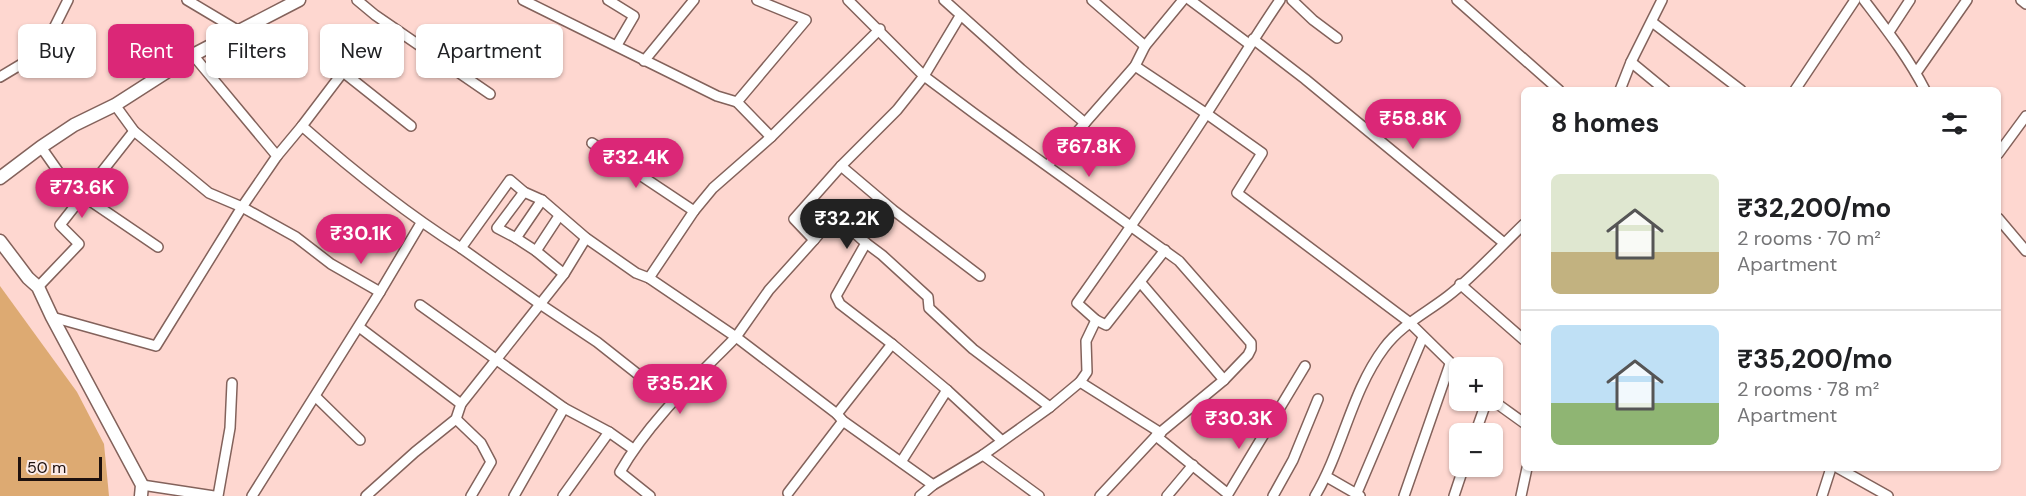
<!DOCTYPE html>
<html lang="en">
<head>
<meta charset="utf-8">
<style>
	:root { --surface:#fff; --page:#f2f2f2; --text:#202124; --muted:#757577; --line:#e0e0e0; --accent:#db2777 }
	body { margin:0; font-family:"DM Sans",sans-serif; background:var(--page); color:var(--text); height:100vh; display:flex; flex-direction:column; font-size:22px; white-space:nowrap }
	* { box-sizing:border-box; margin:0 }
	p { font-size:20px; color:var(--muted) }
	.icon { flex:none; width:33px; height:33px; fill:none; stroke:currentColor; stroke-width:2; stroke-linecap:round; stroke-linejoin:round }
	.map { position:relative; flex:1; overflow:hidden }
	.panel { position:absolute; left:1521px; top:87px; width:480px; height:384px; display:flex; flex-direction:column; background:var(--surface); border-radius:9px; box-shadow:0 2px 4px #0004 }
	.panel>* { flex:none }
	.banner { position:absolute; left:18px; top:24px; width:570px; height:54px; display:flex; gap:12px }
	.controls { position:absolute; left:1449px; top:357px; display:grid; gap:12px }
	.controls a { display:grid; place-items:center; width:54px; height:54px; border-radius:9px; background:var(--surface); box-shadow:0 2px 4px #0004; font-size:30px }
	.scale { position:absolute; left:18px; bottom:15px; width:84px; box-sizing:border-box; padding-left:6px; border:3px solid #1e110e; border-top:0; font-size:16px; line-height:21px; white-space:nowrap; color:#1e110e; -webkit-text-stroke:4px #fbebe8; paint-order:stroke }
	.price { position:absolute; translate:-50% -51px; padding:0 14px; border-radius:21px; background:var(--accent); color:#fff; font-size:20px; line-height:39px; filter:drop-shadow(0 2px 3px #0008) }
	.price::after { content:''; position:absolute; left:50%; top:36px; width:18px; height:14px; margin-left:-9px; background:inherit; clip-path:polygon(0 0,100% 0,50% 100%) }
	.price.selected { background:#222; color:#fff }
	ul { padding:0; list-style:none }
	li { display:flex; align-items:center; gap:18px; height:150px; padding:0 30px }
	li+li { border-top:2px solid var(--line) }
	li span { display:grid; place-items:center; flex:none; width:168px; height:120px; border-radius:9px; color:#555 }
	li>.icon { margin-inline-start:auto }
	span .icon { width:72px; height:72px; fill:#fffc; stroke-width:1 }
	li b { font-size:26px }
	h2 { display:flex; justify-content:space-between; align-items:center; height:72px; padding:0 30px; font-size:26px }
	.chip { padding:0 21px; border-radius:9px; background:var(--surface); box-shadow:0 2px 4px #0004; font-size:21px; line-height:54px }
	.chip.selected { background:var(--accent); color:#fff }
	.map>svg:first-child { display:block }
	.green { fill:#ddaa72 }
	.lines { fill:none; stroke-linecap:round; stroke-linejoin:round }
	.street-casing { stroke:#83625b; stroke-width:12 }
	.secondary-casing { stroke:#83625b; stroke-width:15 }
	.street { stroke:#fff; stroke-width:9 }
	.secondary { stroke:#fff; stroke-width:12 }
</style>
</head>
<body>
<div class="map">
<svg width="2026" height="496" viewBox="0 0 2026 496">
	<rect width="100%" height="100%" fill="#fed7d0"/>
	<polygon class="green" points="0,286 77,392 104,444 109,496 0,496"/>
	<g class="lines">
		<defs>
			<g id="street">
				<polyline points="187,0 239,31"/>
				<polyline points="357,0 375,15 490,94"/>
				<polyline points="523,0 717,96 737,102"/>
				<polyline points="608,0 634,16 617,45"/>
				<polyline points="757,0 806,20 737,102 771,137 880,29"/>
				<polyline points="848,0 924,76 975,114 1179,261 1251,343 1251,349 1248,355 1224,380 1156,436 1100,496"/>
				<polyline points="944,0 1021,69 1085,123"/>
				<polyline points="1092,0 1145,46"/>
				<polyline points="1190,0 1249,44"/>
				<polyline points="1292,0 1313,20 1337,38"/>
				<polyline points="1457,0 1559,90"/>
				<path d="M 1864,0 C 1886,29 1908,57 1925,90"/>
				<polyline points="2021,0 2026,4"/>
				<polyline points="960,16 924,76 897,110 841,166 893,210 980,276"/>
				<polyline points="1652,22 1741,90"/>
				<polyline points="1889,32 1910,0"/>
				<polyline points="1253,39 1305,79 1504,243"/>
				<polyline points="644,61 694,0"/>
				<polyline points="1631,62 1665,90"/>
				<polyline points="1135,66 1207,114 1262,153 1237,193 1409,322 1460,372"/>
				<polyline points="1916,73 1967,0"/>
				<polyline points="0,77 25,62 49,38 68,0"/>
				<polyline points="1620,90 1631,62 1662,0"/>
				<polyline points="1795,90 1855,0"/>
				<polyline points="115,105 134,131 209,193 242,207 296,237 331,264 380,292 252,496"/>
				<polyline points="302,126 343,72 411,126"/>
				<polyline points="592,143 694,211"/>
				<polyline points="41,147 60,174 83,196 158,247"/>
				<polyline points="1998,154 2026,116"/>
				<path d="M 277,156 L 302,126 C 352,170 404,212 461,248"/>
				<polyline points="1048,165 1135,66 1145,46 1183,0"/>
				<polyline points="841,166 794,219 814,240 769,290 736,337 837,414 892,344 947,390 1001,440"/>
				<polyline points="542,200 516,238 536,251 564,274"/>
				<polyline points="1998,218 2026,251"/>
				<polyline points="516,238 497,228 524,192"/>
				<path d="M 814,240 L 830,221 C 844,220 856,235 866,243 L 836,296 L 840,304 L 892,344"/>
				<polyline points="866,243 882,255 928,297 929,308 973,349 1050,407"/>
				<path d="M 1165,250 L 1106,325 L 1096,320 L 1077,303 C 1121,241 1164,179 1205,116 C 1230,78 1254,38 1280,0"/>
				<polyline points="536,251 559,216"/>
				<polyline points="649,278 694,211 713,188 771,137"/>
				<polyline points="1141,283 1224,380"/>
				<polyline points="1460,284 1524,340"/>
				<polyline points="38,287 79,244 60,225 134,131"/>
				<polyline points="380,292 421,223"/>
				<polyline points="420,305 564,408"/>
				<polyline points="52,317 156,346 242,207 277,156 193,55"/>
				<polyline points="359,327 461,404"/>
				<polyline points="1080,382 1161,433"/>
				<polyline points="316,397 360,440"/>
				<polyline points="1492,400 1524,423"/>
				<polyline points="837,414 843,421 933,485"/>
				<polyline points="456,419 481,443 491,462 471,496"/>
				<polyline points="1475,434 1487,400"/>
				<polyline points="1156,436 1228,494 1305,366"/>
				<polyline points="983,455 1039,496"/>
				<polyline points="901,462 947,390"/>
				<polyline points="1838,468 1888,496"/>
				<polyline points="1327,477 1360,496"/>
				<polyline points="142,485 214,496"/>
				<polyline points="788,493 843,421"/>
				<polyline points="1356,495 1423,337"/>
				<polyline points="218,496 230,428 232,383"/>
				<polyline points="366,496 415,452 456,419 461,404 564,274 586,238"/>
				<polyline points="514,496 564,408 609,432 633,449"/>
				<polyline points="563,496 609,432"/>
				<path d="M 650,496 L 620,472 C 649,421 695,379 736,337 L 649,278 L 636,273 L 586,238 L 542,200 L 524,192 L 510,180 L 461,248 L 540,304 L 597,342 L 673,402"/>
				<polyline points="920,496 933,485 983,455 1050,407 1080,382 1087,372 1086,341 1096,320"/>
				<polyline points="1167,496 1193,465"/>
				<polyline points="1273,496 1293,460 1318,399"/>
				<path d="M 1315,496 C 1343,449 1351,392 1384,348 C 1401,325 1426,313 1448,296 C 1473,277 1500,247 1524,224"/>
				<polyline points="1404,496 1450,364"/>
				<polyline points="1454,496 1464,466"/>
				<polyline points="1521,496 1527,468"/>
				<polyline points="1822,496 1831,468"/>
			</g>
			<g id="secondary">
				<polyline points="0,178 41,147 74,125 115,105 193,55 299,0"/>
				<polyline points="0,241 28,278 38,287 52,317 142,485 141,496"/>
			</g>
		</defs>
		<use href="#street" class="street-casing"/>
		<use href="#secondary" class="secondary-casing"/>
		<use href="#street" class="street"/>
		<use href="#secondary" class="secondary"/>
	</g>
</svg>
<div class="controls">
<a>+</a>
<a>−</a>
</div>
<div class="scale">50 m</div>
<b class="price" style="left:1413px;top:150px">₹58.8K</b>
<b class="price" style="left:1089px;top:178px">₹67.8K</b>
<b class="price" style="left:636px;top:189px">₹32.4K</b>
<b class="price" style="left:82px;top:219px">₹73.6K</b>
<b class="price selected" style="left:847px;top:250px">₹32.2K</b>
<b class="price" style="left:361px;top:265px">₹30.1K</b>
<b class="price" style="left:680px;top:415px">₹35.2K</b>
<b class="price" style="left:1239px;top:450px">₹30.3K</b>
<div class="banner">
<a class="chip">Buy</a>
<a class="chip selected">Rent</a>
<a class="chip">Filters</a>
<a class="chip">New</a>
<a class="chip">Apartment</a>
</div>
<section class="panel">
<h2>8 homes<svg class="icon" aria-label="filters" viewBox="0 0 24 24"><path d="M4 7h16M4 17h16"/><circle cx="9" cy="7" r="2"/><circle cx="15" cy="17" r="2"/></svg></h2>
<ul>
<li><span style="background:linear-gradient(#dfe7d0 65%,#c2b280 0)"><svg class="icon" aria-label="home" viewBox="0 0 24 24"><path d="M3 11l9-7 9 7M6 9v11h12V9"/></svg></span><div><b>₹32,200/mo</b><p>2 rooms · 70 m²</p><p>Apartment</p></div></li>
<li><span style="background:linear-gradient(#bfe0f5 65%,#8fb573 0)"><svg class="icon" aria-label="home" viewBox="0 0 24 24"><path d="M3 11l9-7 9 7M6 9v11h12V9"/></svg></span><div><b>₹35,200/mo</b><p>2 rooms · 78 m²</p><p>Apartment</p></div></li>
</ul>
</section>
</div>
</body>
</html>
